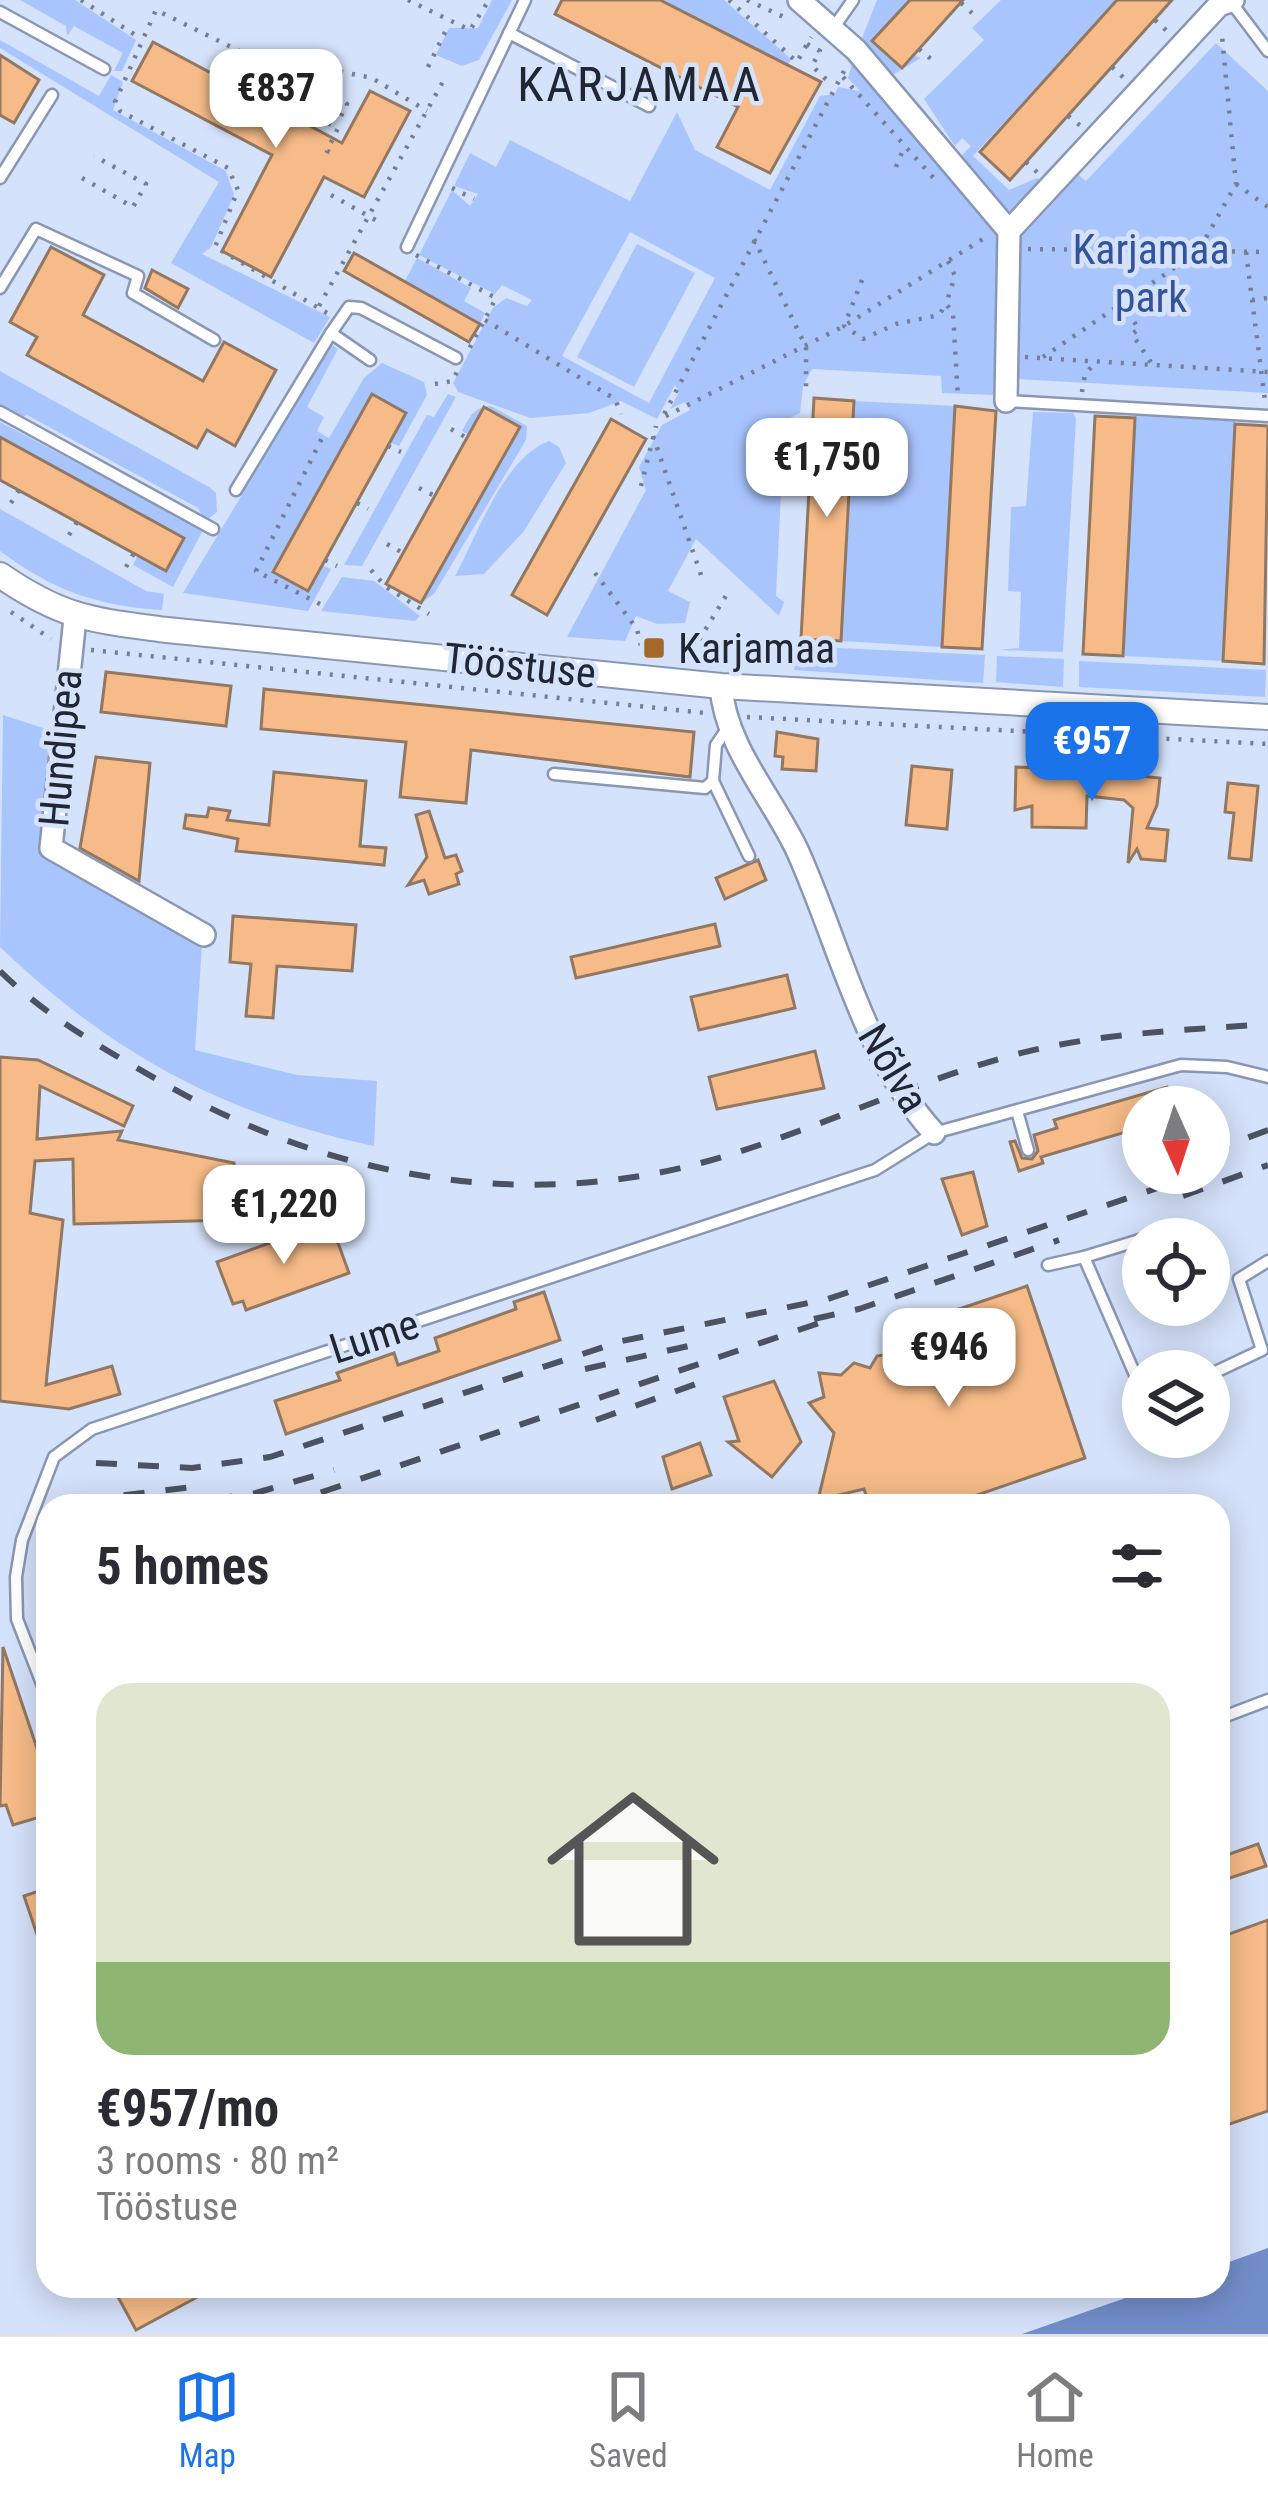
<!DOCTYPE html>
<html lang="en">
<head>
<meta charset="utf-8">
<style>
	:root { --surface:#fff; --page:#f7f7f7; --text:#2b2b33; --muted:#7c7c81; --line:#e1e1e2; --accent:#1a73e8 }
	body { margin:0; font-family:"Roboto Condensed",sans-serif; background:var(--page); color:var(--text); height:100vh; display:flex; flex-direction:column; font-size:45px; white-space:nowrap }
	* { box-sizing:border-box; margin:0 }
	p { font-size:39px; color:var(--muted) }
	.icon { flex:none; width:66px; height:66px; fill:none; stroke:currentColor; stroke-width:2; stroke-linecap:round; stroke-linejoin:round }
	.map { position:relative; flex:1; overflow:hidden }
	.side { position:absolute; left:36px; top:1494px; width:1194px; height:804px; display:flex; flex-direction:column; background:var(--surface); border-radius:36px; box-shadow:0 6px 30px #0003 }
	.side>* { flex:none }
	.needle { width:78px; rotate:177deg }
	.tools { position:absolute; left:1122px; top:1086px; display:grid; gap:24px }
	.tools a { display:grid; place-items:center; width:108px; height:108px; border-radius:50%; background:var(--surface); box-shadow:0 6px 30px #0003; font-size:60px }
	.price { position:absolute; translate:-50% -102px; padding:0 27px; border-radius:24px; background:#fff; color:#222; font-size:39px; line-height:78px; filter:drop-shadow(0 3px 6px #0008) }
	.price::after { content:''; position:absolute; left:50%; top:72px; width:36px; height:27px; margin-left:-18px; background:inherit; clip-path:polygon(0 0,100% 0,50% 100%) }
	.price.selected { background:var(--accent); color:#fff }
	ul { padding:0; list-style:none }
	li { display:grid; align-content:center; gap:24px; height:636px; padding:0 60px }
	li+li { border-top:3px solid var(--line) }
	li span { display:grid; place-items:center; height:372px; border-radius:36px; color:#555 }
	li>.icon { margin-inline-start:auto }
	span .icon { width:216px; height:216px; fill:#fffc; stroke-width:1 }
	li b { font-size:51px }
	h2 { display:flex; justify-content:space-between; align-items:center; height:144px; padding:0 60px; font-size:51px }
	.tab-bar { display:flex; justify-content:space-around; align-items:center; height:168px; border-top:3px solid var(--line); background:var(--surface); font-size:33px; color:var(--muted) }
	.tab-bar a { display:grid; justify-items:center; gap:6px }
	.tab-bar .selected { color:var(--accent) }
	.map>svg:first-child { display:block }
	.green { fill:#a9c5fe; fill-rule:evenodd }
	.water { fill:#728eca }
	.building { fill:#f6bb88; stroke:#927761; stroke-width:3 }
	.lines { fill:none; stroke-linecap:round; stroke-linejoin:round }
	.service-casing { stroke:#8997b5; stroke-width:15 }
	.minor-casing { stroke:#8997b5; stroke-width:26 }
	.tertiary-casing { stroke:#8997b5; stroke-width:28 }
	.path { stroke:#767f91; stroke-width:4.5; stroke-dasharray:3 9; stroke-linecap:butt }
	.service { stroke:#fff; stroke-width:10 }
	.minor { stroke:#fff; stroke-width:21 }
	.tertiary { stroke:#fff; stroke-width:24 }
	.rail { stroke:#4b5362; stroke-width:6; stroke-dasharray:21 21; stroke-linecap:butt }
	.poi-dot { fill:#a5682b; stroke:#d5e2fb; stroke-width:4.5 }
	.labels { text-anchor:middle; stroke-width:9; stroke-linejoin:round; paint-order:stroke }
	.park-label { font-size:42px; fill:#33539c; stroke:#d5e2fb }
	.poi-label { font-size:42px; fill:#202632; stroke:#d5e2fb; text-anchor:start }
	.street-label { font-size:42px; fill:#202632; stroke:#d5e2fb }
	.quarter-label { font-size:48px; letter-spacing:3px; fill:#202632; stroke:#d5e2fb }
</style>
</head>
<body>
<div class="map">
<svg width="1268" height="2334" viewBox="0 0 1268 2334">
	<rect width="100%" height="100%" fill="#d5e2fb"/>
	<g class="green">
		<polygon points="20,0 75,0 136,40 122,71 114,71 123,53 74,26 67,36 66,26"/>
		<polygon points="492,0 512,0 479,60 462,66 436,55 449,28 478,28"/>
		<polygon points="660,0 724,0 791,59 788,65"/>
		<polygon points="877,0 910,0 873,41 921,58 891,76 861,41"/>
		<polygon points="1001,0 1117,0 973,156 1009,190 1037,178 1044,183 1020,209 1006,211 956,162 971,146 962,138 955,146 924,99 984,40 972,28"/>
		<polygon points="0,40 99,96 111,75 123,82 113,110 226,171 234,195 211,247 202,254 330,317 314,343 171,263 219,182 0,48"/>
		<path d="M 1216,43 L 1268,91 L 1268,393 L 998,378 L 993,395 L 942,393 L 941,376 L 812,369 L 803,386 L 800,413 L 784,421 L 782,476 L 792,484 L 781,492 L 776,596 L 784,602 L 779,616 L 696,539 L 668,591 L 690,602 L 685,623 L 657,624 L 636,616 L 625,641 L 567,637 L 646,490 L 639,467 L 662,425 L 690,410 L 685,402 L 670,409 L 679,392 L 675,385 L 657,419 L 621,401 L 589,413 L 530,418 L 458,392 L 453,383 L 493,308 L 506,298 L 527,306 L 532,300 L 502,285 L 495,294 L 419,255 L 452,190 L 470,206 L 478,194 L 454,186 L 470,153 L 496,167 L 510,140 L 630,201 L 677,112 L 695,150 L 770,190 L 820,96 L 835,94 L 838,87 L 860,91 L 848,78 L 853,61 L 1000,240 L 1027,228 L 1076,173 L 1086,181 ZM 630,232 L 715,278 L 649,403 L 562,356 Z"/>
		<polygon points="637,244 695,273 634,387 577,357"/>
		<polygon points="417,258 471,288 464,301 485,313 480,324 405,281"/>
		<polygon points="332,345 338,349 307,407 324,417 317,431 329,438 364,378 382,363 424,382 427,395 399,446 390,442 406,413 371,395 273,571 307,591 322,565 331,569 308,611 183,593"/>
		<polygon points="0,371 209,487 216,493 217,512 205,521 198,508 27,415 20,419 0,408"/>
		<polygon points="448,394 456,397 362,566 344,565 427,415 434,417"/>
		<polygon points="854,401 955,406 942,647 841,641"/>
		<path d="M 491,406 L 527,426 L 526,440 L 434,594 L 421,603 L 519,427 L 484,407 L 469,435 L 462,431 C 470,417 473,407 491,406 Z"/>
		<polygon points="1033,412 1073,413 1076,418 1063,652 999,650 1019,648 1021,592 1008,591 1011,507 1026,506"/>
		<polygon points="1135,416 1235,421 1223,661 1123,656"/>
		<polygon points="0,422 203,530 173,587 133,565 138,555 183,538 0,437"/>
		<path d="M 549,441 L 559,447 L 566,463 L 524,531 L 484,574 L 455,576 C 477,536 503,458 549,441 Z"/>
		<path d="M 0,509 L 146,591 L 164,594 L 162,610 C 97,606 52,590 0,551 Z"/>
		<polygon points="342,577 374,581 420,616 415,621 321,611"/>
		<polygon points="797,646 985,655 983,683 794,670"/>
		<polygon points="997,656 1064,659 1063,687 996,682"/>
		<polygon points="1079,661 1266,670 1265,697 1079,687"/>
		<path d="M 3,715 L 49,730 L 41,845 L 202,945 L 195,1050 L 297,1075 L 377,1081 L 374,1146 C 223,1114 112,1054 0,947 Z"/>
	</g>
	<polygon class="water" points="1268,2248 1268,2334 1022,2334 1160,2286 1218,2286 1218,2266"/>
	<g class="building">
		<polygon points="562,0 660,0 821,82 770,173 717,147 738,107 555,14"/>
		<polygon points="910,0 963,0 902,68 872,41"/>
		<polygon points="1117,0 1172,0 1010,180 980,152"/>
		<polygon points="153,42 342,143 370,91 410,111 364,197 324,177 271,277 222,251 272,155 132,81"/>
		<polygon points="0,55 39,80 14,123 0,115"/>
		<polygon points="51,247 104,275 83,315 203,381 224,342 276,370 235,446 207,430 197,448 27,355 37,337 10,322"/>
		<polygon points="354,253 480,324 469,342 344,271"/>
		<polygon points="152,270 188,289 178,308 145,288"/>
		<polygon points="372,394 406,413 308,591 273,572"/>
		<polygon points="814,398 854,401 841,641 801,639"/>
		<polygon points="955,406 996,411 982,649 942,647"/>
		<polygon points="484,407 520,427 421,603 386,584"/>
		<polygon points="1095,416 1135,418 1123,656 1083,654"/>
		<polygon points="611,419 646,439 547,615 512,595"/>
		<polygon points="1235,424 1268,426 1264,664 1223,661"/>
		<polygon points="0,437 184,538 166,571 0,480"/>
		<polygon points="106,672 231,686 226,726 101,712"/>
		<polygon points="264,689 694,732 690,777 471,750 466,803 400,797 406,742 261,729"/>
		<polygon points="777,732 818,739 816,771 782,769 783,757 775,756"/>
		<polygon points="96,757 150,763 139,881 80,848"/>
		<polygon points="912,766 952,770 947,829 906,825"/>
		<polygon points="1016,767 1043,768 1043,775 1087,776 1087,771 1160,778 1157,805 1147,828 1168,830 1165,861 1141,859 1137,849 1128,863 1133,808 1124,800 1087,796 1086,828 1032,827 1032,806 1015,810"/>
		<polygon points="274,772 366,781 360,846 386,848 384,865 236,851 238,839 184,828 186,815 207,817 209,808 230,811 227,820 269,825"/>
		<polygon points="1228,783 1258,786 1251,860 1229,858 1234,813 1225,812"/>
		<polygon points="429,811 445,858 456,855 462,871 456,874 459,884 429,894 424,880 408,885 427,857 416,815"/>
		<polygon points="758,860 766,880 725,899 716,878"/>
		<polygon points="233,916 356,925 352,971 277,966 273,1018 246,1016 251,964 230,962"/>
		<polygon points="715,924 720,946 576,978 571,957"/>
		<polygon points="787,975 795,1008 699,1030 691,997"/>
		<polygon points="815,1051 824,1088 717,1109 709,1077"/>
		<polygon points="0,1057 38,1060 133,1106 124,1126 40,1086 37,1139 122,1131 118,1140 234,1163 233,1220 74,1224 73,1159 35,1161 30,1213 63,1220 46,1385 112,1366 120,1394 69,1409 0,1401"/>
		<polygon points="1167,1087 1174,1107 1143,1107 1143,1127 1041,1157 1043,1163 1019,1171 1010,1142 1015,1141 1022,1158 1032,1159 1038,1151 1034,1135 1057,1128 1054,1120"/>
		<polygon points="973,1172 987,1226 962,1235 942,1179"/>
		<polygon points="330,1221 349,1273 246,1310 243,1301 233,1304 217,1262"/>
		<polygon points="1027,1286 1085,1458 945,1506 870,1506 864,1489 818,1500 834,1433 809,1403 824,1397 819,1373 841,1375 854,1363 870,1368 877,1356 895,1353 888,1333"/>
		<polygon points="544,1292 560,1340 286,1434 275,1401 340,1380 337,1373 394,1353 398,1365 439,1351 435,1338 516,1309 514,1302"/>
		<polygon points="774,1381 801,1442 772,1477 728,1442 739,1441 724,1397"/>
		<polygon points="700,1443 711,1475 672,1489 663,1457"/>
		<polygon points="3,1647 48,1781 48,1791 40,1793 47,1815 13,1825 6,1805 0,1806"/>
		<polygon points="1258,1844 1266,1866 1218,1882 1218,1858"/>
		<polygon points="48,1888 48,1958 45,1958 24,1896"/>
		<polygon points="1268,1920 1268,2111 1218,2128 1218,1938"/>
		<polygon points="112,2286 218,2286 136,2330"/>
	</g>
	<g class="lines">
		<defs>
			<g id="service">
				<polyline points="1231,2 1268,51"/>
				<polyline points="0,12 104,69"/>
				<polyline points="834,27 853,0"/>
				<polyline points="509,33 649,106"/>
				<polyline points="0,178 52,95"/>
				<polyline points="407,247 525,0"/>
				<polyline points="0,288 36,229 138,276 133,293 214,340"/>
				<polyline points="331,333 349,307 361,308 456,358"/>
				<polyline points="1006,401 1268,416"/>
				<polyline points="0,412 213,529"/>
				<polyline points="236,490 331,333 370,360"/>
				<polyline points="554,774 705,788 713,781 716,745 729,726"/>
				<polyline points="713,781 749,856"/>
				<polyline points="1017,1111 1028,1150"/>
				<polyline points="1144,1239 1167,1232"/>
				<polyline points="1084,1257 1143,1239"/>
				<polyline points="1048,1265 1084,1257 1143,1393"/>
				<polyline points="1209,1375 1262,1350 1239,1279 1268,1261"/>
				<polyline points="48,1699 17,1619 16,1577 22,1540 54,1457 92,1429 875,1170 934,1133 1181,1065 1227,1067 1268,1077"/>
				<polyline points="1218,1719 1268,1700"/>
			</g>
			<g id="minor">
				<polyline points="799,0 856,50 1009,231"/>
				<polyline points="1009,231 1219,5 1233,0"/>
				<polyline points="1006,401 1009,231"/>
				<polyline points="75,618 51,848 204,935"/>
				<path d="M 721,686 C 725,747 773,798 798,852 C 841,948 862,1053 934,1133"/>
			</g>
			<path id="tertiary" d="M 0,575 C 64,619 92,620 167,630 L 721,686 L 1268,717"/>
		</defs>
		<use href="#service" class="service-casing"/>
		<use href="#minor" class="minor-casing"/>
		<use href="#tertiary" class="tertiary-casing"/>
		<g class="path">
			<polyline points="81,0 140,38"/>
			<polyline points="408,0 470,30 489,0"/>
			<polyline points="729,0 797,62 811,37"/>
			<polyline points="747,0 786,18"/>
			<polyline points="961,3 972,13"/>
			<polyline points="1155,20 1169,33"/>
			<polyline points="807,44 820,51 812,66 832,85"/>
			<polyline points="919,49 931,59"/>
			<polyline points="428,67 449,24"/>
			<polyline points="1112,67 1125,79"/>
			<polyline points="844,71 662,418 844,326 986,237"/>
			<polyline points="296,77 313,66 372,78 427,111"/>
			<polyline points="843,77 939,184"/>
			<polyline points="1068,116 1082,127"/>
			<polyline points="1026,162 1038,173"/>
			<polyline points="896,167 903,150"/>
			<polyline points="82,178 133,207 146,184 94,156"/>
			<polyline points="1236,184 1268,207"/>
			<polyline points="452,188 474,199"/>
			<polyline points="331,195 381,223"/>
			<polyline points="754,239 806,347 806,388"/>
			<polyline points="1028,249 1268,252"/>
			<polyline points="1246,252 1265,401"/>
			<polyline points="416,255 496,298 468,351"/>
			<polyline points="948,261 955,276 946,304 953,313 958,398"/>
			<polyline points="862,280 844,326 863,339 896,324 939,315 946,304"/>
			<polyline points="1252,300 1268,298"/>
			<polyline points="1121,302 1139,329 1132,334 1152,364"/>
			<polyline points="319,306 446,76"/>
			<polyline points="327,313 215,247 238,190 228,168 120,111 115,102 156,10 347,104 340,118 317,106 312,115 338,128 327,151 336,155"/>
			<polyline points="485,320 615,399 621,414"/>
			<polyline points="1025,357 1268,372"/>
			<polyline points="1043,357 1198,252 1236,184 1222,36"/>
			<polyline points="435,384 452,381 457,372"/>
			<polyline points="1082,392 1085,374 1097,361"/>
			<polyline points="451,429 467,438"/>
			<polyline points="653,436 701,575"/>
			<polyline points="388,446 401,452"/>
			<polyline points="641,486 656,426"/>
			<polyline points="419,488 435,496"/>
			<polyline points="11,503 19,490"/>
			<polyline points="357,503 368,509"/>
			<polyline points="69,535 77,522"/>
			<polyline points="387,544 403,553"/>
			<polyline points="325,560 337,566"/>
			<polyline points="126,567 134,553"/>
			<polyline points="371,570 386,587 429,614"/>
			<polyline points="595,573 637,629 641,646"/>
			<polyline points="320,604 256,571 324,434"/>
			<polyline points="11,612 51,639"/>
			<polyline points="91,650 706,713"/>
			<polyline points="693,650 727,594"/>
			<polyline points="747,717 1268,744"/>
		</g>
		<use href="#service" class="service"/>
		<use href="#minor" class="minor"/>
		<use href="#tertiary" class="tertiary"/>
		<g class="rail">
			<path d="M 0,971 C 48,1019 113,1054 172,1088 C 326,1174 507,1208 681,1168 C 790,1142 891,1090 999,1059 C 1088,1033 1176,1031 1268,1024"/>
			<polyline points="1209,1152 1268,1130"/>
			<polyline points="1183,1196 1268,1165"/>
			<polyline points="814,1319 859,1309 1059,1240"/>
			<polyline points="585,1369 702,1343"/>
			<polyline points="596,1420 707,1380"/>
			<polyline points="96,1463 192,1468 270,1457 622,1341 828,1299 1202,1173"/>
			<polyline points="82,1500 193,1487"/>
			<polyline points="170,1506 256,1493 334,1470"/>
			<polyline points="281,1506 831,1319"/>
		</g>
	</g>
	<rect class="poi-dot" x="642" y="636" width="24" height="24" rx="6"/>
	<g class="labels">
		<g class="park-label">
			<text x="1151" y="264">Karjamaa<tspan x="1151" dy="48">park</tspan></text>
		</g>
		<g class="poi-label">
			<text x="678" y="663">Karjamaa</text>
		</g>
		<g class="street-label">
			<text transform="translate(520 665) rotate(6)" y="15">Tööstuse</text>
			<text transform="translate(60 748) rotate(-85)" y="15">Hundipea</text>
			<text transform="translate(894 1068) rotate(59)" y="15">Nõlva</text>
			<text transform="translate(374 1336) rotate(-18)" y="15">Lume</text>
		</g>
		<g class="quarter-label">
			<text x="640" y="101">KARJAMAA</text>
		</g>
	</g>
</svg>
<div class="tools">
<a><svg class="needle" viewBox="-14 -14 28 28"><path d="M0-13l5 13h-10z" fill="#e53935"/><path d="M0 13l5-13h-10z" fill="#7c7c81"/></svg></a>
<a><svg class="icon" aria-label="locate" viewBox="0 0 24 24"><circle cx="12" cy="12" r="6"/><path d="M12 2v4M12 18v4M2 12h4M18 12h4"/></svg></a>
<a><svg class="icon" aria-label="layers" viewBox="0 0 24 24"><path d="M12 4l9 5-9 5-9-5zM3 14l9 5 9-5"/></svg></a>
</div>
<b class="price" style="left:276px;top:151px">€837</b>
<b class="price" style="left:827px;top:520px">€1,750</b>
<b class="price selected" style="left:1092px;top:804px">€957</b>
<b class="price" style="left:284px;top:1267px">€1,220</b>
<b class="price" style="left:949px;top:1410px">€946</b>
<section class="side">
<h2>5 homes<svg class="icon" aria-label="filters" viewBox="0 0 24 24"><path d="M4 7h16M4 17h16"/><circle cx="9" cy="7" r="2"/><circle cx="15" cy="17" r="2"/></svg></h2>
<ul>
<li><span style="background:linear-gradient(#dfe7d0 75%,#8fb573 0)"><svg class="icon" aria-label="home" viewBox="0 0 24 24"><path d="M3 11l9-7 9 7M6 9v11h12V9"/></svg></span><div><b>€957/mo</b><p>3 rooms · 80 m²</p><p>Tööstuse</p></div></li>
</ul>
</section>
</div>
<nav class="tab-bar">
<a class="selected"><svg class="icon" aria-label="map" viewBox="0 0 24 24"><path d="M3 6l6-2 6 2 6-2v14l-6 2-6-2-6 2zM9 4v14M15 6v14"/></svg>Map</a>
<a><svg class="icon" aria-label="saved" viewBox="0 0 24 24"><path d="M7 4h10v16l-5-4-5 4z"/></svg>Saved</a>
<a><svg class="icon" aria-label="home" viewBox="0 0 24 24"><path d="M3 11l9-7 9 7M6 9v11h12V9"/></svg>Home</a>
</nav>
</body>
</html>
